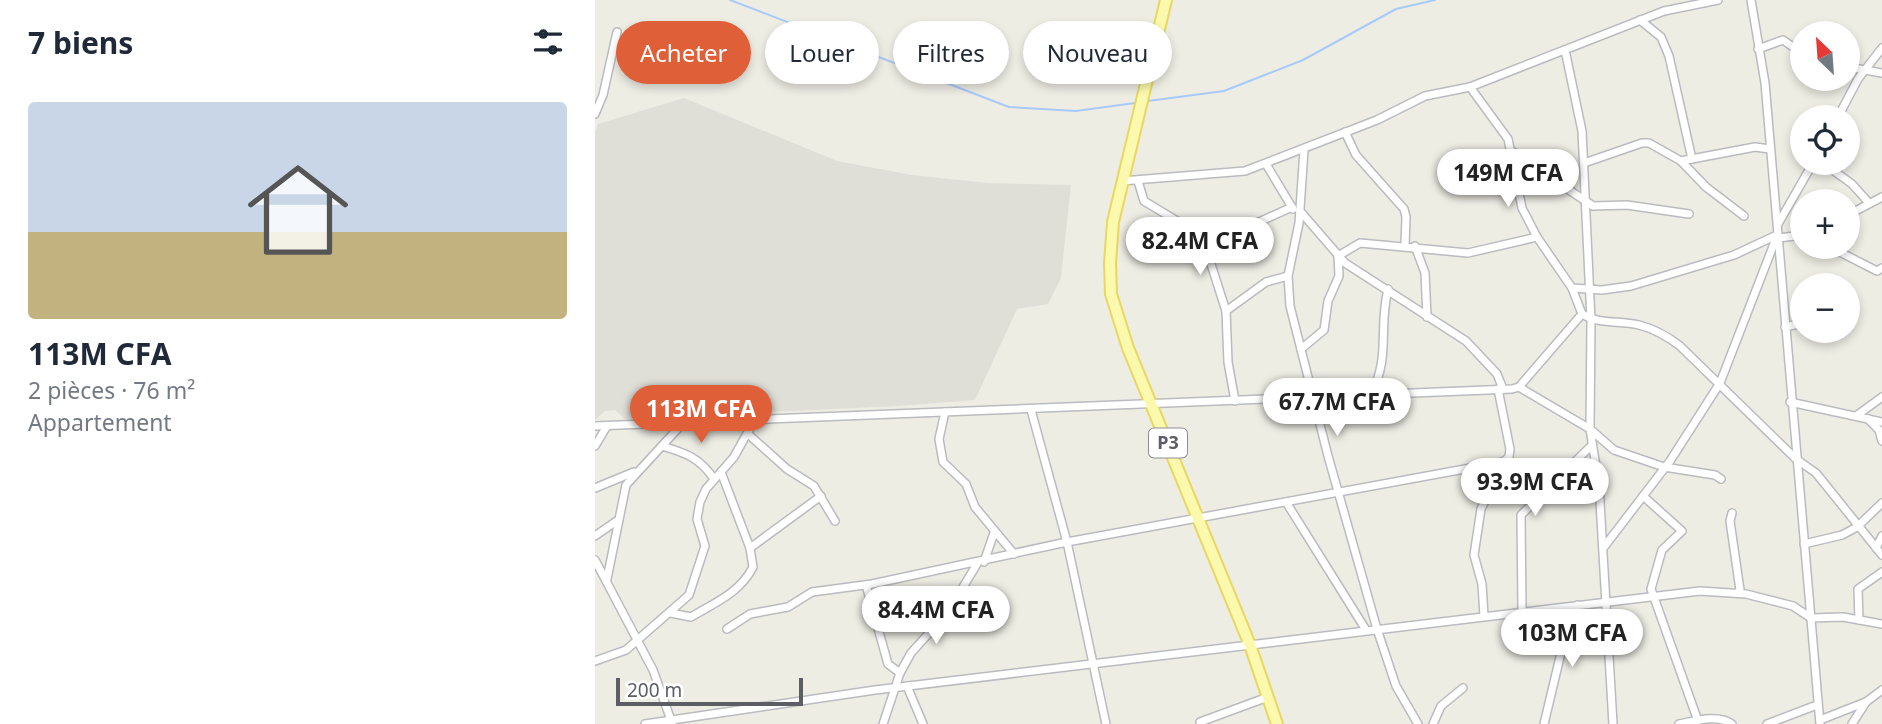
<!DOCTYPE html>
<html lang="fr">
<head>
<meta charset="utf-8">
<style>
	:root { --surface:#fff; --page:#f2f2f3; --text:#1f2937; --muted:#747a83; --accent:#df5f39 }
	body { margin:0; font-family:"Noto Sans",sans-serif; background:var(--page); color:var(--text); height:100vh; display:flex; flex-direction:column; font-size:26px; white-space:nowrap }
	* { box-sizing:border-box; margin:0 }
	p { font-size:23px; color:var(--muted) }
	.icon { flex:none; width:38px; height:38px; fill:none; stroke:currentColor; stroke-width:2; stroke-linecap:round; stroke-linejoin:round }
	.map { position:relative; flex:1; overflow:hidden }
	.sheet { display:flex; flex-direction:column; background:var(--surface); width:595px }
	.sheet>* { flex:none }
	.banner { position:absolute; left:21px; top:21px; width:665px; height:63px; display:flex; gap:14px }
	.needle { width:46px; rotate:335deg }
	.buttons { position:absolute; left:1195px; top:21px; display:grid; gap:14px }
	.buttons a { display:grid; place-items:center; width:70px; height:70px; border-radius:50%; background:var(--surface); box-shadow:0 4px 10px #0003; font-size:35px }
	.scale { position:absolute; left:21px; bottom:18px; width:187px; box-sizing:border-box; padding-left:7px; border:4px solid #5c5e64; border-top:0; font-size:19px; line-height:24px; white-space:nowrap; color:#5c5e64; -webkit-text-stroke:5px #fff; paint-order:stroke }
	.price { position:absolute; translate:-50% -60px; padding:0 16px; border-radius:24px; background:#fff; color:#222; font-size:23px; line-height:46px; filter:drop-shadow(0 2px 4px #0008) }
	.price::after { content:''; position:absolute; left:50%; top:42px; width:21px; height:16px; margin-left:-10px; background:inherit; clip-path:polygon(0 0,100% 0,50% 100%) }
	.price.selected { background:var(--accent); color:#fff }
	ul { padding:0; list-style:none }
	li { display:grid; align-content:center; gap:14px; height:371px; padding:0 28px }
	li span { display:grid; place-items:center; height:217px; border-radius:7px; color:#555 }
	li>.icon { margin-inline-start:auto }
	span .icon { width:126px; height:126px; fill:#fffc; stroke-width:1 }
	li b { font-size:30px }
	h2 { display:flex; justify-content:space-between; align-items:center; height:84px; padding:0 28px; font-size:30px }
	.chip { padding:0 24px; border-radius:32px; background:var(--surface); box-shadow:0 4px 10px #0003; font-size:24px; line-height:63px }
	.chip.selected { background:var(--accent); color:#fff }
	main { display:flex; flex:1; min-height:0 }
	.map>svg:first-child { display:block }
	.industrial { fill:#dfdfd8 }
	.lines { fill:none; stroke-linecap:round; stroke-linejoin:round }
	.stream { stroke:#a8cafa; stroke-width:2 }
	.street-casing { stroke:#b9bbbf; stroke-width:10 }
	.primary-casing { stroke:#e9d762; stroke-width:14 }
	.street { stroke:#fff; stroke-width:7 }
	.primary { stroke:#faf9ad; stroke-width:10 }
	.labels { text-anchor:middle; stroke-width:7; stroke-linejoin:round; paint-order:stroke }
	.shield { fill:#fff; stroke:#8d8e92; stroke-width:2 }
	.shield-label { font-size:18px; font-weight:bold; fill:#5c5e64 }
</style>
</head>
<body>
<main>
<section class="sheet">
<h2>7 biens<svg class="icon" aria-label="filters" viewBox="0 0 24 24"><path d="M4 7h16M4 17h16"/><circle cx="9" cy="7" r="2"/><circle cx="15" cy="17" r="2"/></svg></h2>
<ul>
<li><span style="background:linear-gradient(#c9d6e8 60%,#c2b280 0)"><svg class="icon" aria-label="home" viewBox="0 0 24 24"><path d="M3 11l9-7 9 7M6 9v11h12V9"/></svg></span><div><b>113M CFA</b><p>2 pièces · 76 m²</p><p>Appartement</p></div></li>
</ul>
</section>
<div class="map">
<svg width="1287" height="724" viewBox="0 0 1287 724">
	<rect width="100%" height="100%" fill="#eeede4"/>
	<polygon class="industrial" points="89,98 242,161 317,175 393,183 476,185 466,278 453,304 422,309 380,400 303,406 30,419 20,410 10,411 0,420 0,133 3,124"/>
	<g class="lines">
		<g class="stream">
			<polyline points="135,0 414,107 481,111 540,103"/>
			<polyline points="553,101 629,91 708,60 801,9 840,0"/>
		</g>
		<defs>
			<g id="street">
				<polyline points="1156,0 1170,83 1225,724"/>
				<polyline points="1045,20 1066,37 1074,56 1097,159"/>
				<polyline points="1163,49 1188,40 1208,54"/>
				<polyline points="970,50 987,131 996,320 995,429 1004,485 1018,724"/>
				<polyline points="1253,67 1287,73"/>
				<polyline points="875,87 913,139 927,208 942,237 977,288 987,314"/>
				<polyline points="0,114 8,95 22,32"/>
				<polyline points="1243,117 1263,79 1287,48"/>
				<polyline points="750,132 761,155 809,209 811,217 810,246"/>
				<polyline points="709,150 704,223 693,276 695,306 733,456 782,629 801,686 823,724"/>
				<polyline points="918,152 998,206 1032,205 1094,214"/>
				<polyline points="1086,161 1111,187 1149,216"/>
				<polyline points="989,163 1047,143 1054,143 1086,161 1160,147 1175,149"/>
				<polyline points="1228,163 1257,184 1274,203"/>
				<polyline points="671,164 698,209"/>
				<polyline points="527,181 650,171 782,120 830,96 875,87 1069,11 1123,0"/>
				<polyline points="543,181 549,201 607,236 631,311 633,362 640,401"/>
				<polyline points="705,211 750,263 871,341 902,374 908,389"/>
				<polyline points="1253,215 1287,197"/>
				<polyline points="1183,224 1218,163"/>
				<polyline points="1183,238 1208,235"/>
				<polyline points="611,246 697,207"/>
				<polyline points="820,246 830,273 832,317"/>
				<polyline points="1235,247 1282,271 1287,268"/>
				<polyline points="977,288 1007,290 1036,286 1139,255 1182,235"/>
				<polyline points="631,311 671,282 693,276"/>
				<polyline points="1190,327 1208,323"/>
				<polyline points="706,349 729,330 733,301 744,276 743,256 765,243 873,253 942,237"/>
				<polyline points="924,387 995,429 1019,450 1069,467 1120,475 1126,479"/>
				<path d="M 776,395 C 796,354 783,331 793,289"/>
				<polyline points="1195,402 1287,422"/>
				<polyline points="436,410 472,542 511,724"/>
				<polyline points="350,412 344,439 348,462 371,484 380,507 419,554"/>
				<polyline points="1261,416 1287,397"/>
				<polyline points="1273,419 1284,430 1287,441"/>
				<path d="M 0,426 L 917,389 L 924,387 L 987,314 C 1005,325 1024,320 1044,325 C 1060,329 1072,336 1085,346 L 1201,459 L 1221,473 L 1287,555"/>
				<polyline points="153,434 192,469 219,486 240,521"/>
				<polyline points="0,446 12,426"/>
				<path d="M 67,446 C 91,453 105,458 119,479"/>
				<polyline points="888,468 897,487 886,509 879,555 887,584 889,616"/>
				<polyline points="0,488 39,472"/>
				<polyline points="1048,496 1087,531 1067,550 1056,589 1103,721"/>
				<polyline points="691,502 771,630"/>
				<polyline points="1137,513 1135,521 1145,590 1142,593"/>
				<polyline points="0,536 23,520"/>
				<polyline points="1209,544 1247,535 1262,527 1287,503"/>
				<polyline points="1009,547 1075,461 1125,383 1182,236"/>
				<polyline points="155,548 226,496"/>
				<polyline points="1281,548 1287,536"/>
				<polyline points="0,560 58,670 77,723"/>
				<polyline points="389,562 399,533"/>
				<polyline points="12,579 31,485 87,424"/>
				<polyline points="271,585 293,664 305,673"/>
				<polyline points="927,611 926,515 997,445"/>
				<path d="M 76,613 L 96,617 C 119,603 145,593 158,567 L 155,548 L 126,472"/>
				<polyline points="1264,620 1263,589 1287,572"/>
				<polyline points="132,629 155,614 193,607 217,592 277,584 472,542 908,462 914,457 915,449 903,389"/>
				<polyline points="0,661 31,650 94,595 110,546 102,519 105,502 111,489 139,457 159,421"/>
				<polyline points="312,686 328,724"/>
				<polyline points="1225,720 1271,702 1287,690"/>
				<polyline points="605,722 673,697"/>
				<polyline points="50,724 280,690 1105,591 1151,594 1198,606 1216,618 1248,617 1287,624"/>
				<polyline points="288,724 305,673 316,653 353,612 382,564"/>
				<polyline points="838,724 846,706 868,688"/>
				<polyline points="949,724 970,636 983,605"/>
				<path d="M 1084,724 C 1100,721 1123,714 1137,724"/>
				<polyline points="1172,724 1222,705"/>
				<polyline points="1257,724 1271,702"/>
			</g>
			<polyline id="primary" points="571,0 518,222 515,263 516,294 533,348 655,645 682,724"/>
		</defs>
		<use href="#street" class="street-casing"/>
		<use href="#primary" class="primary-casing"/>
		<use href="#street" class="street"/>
		<use href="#primary" class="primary"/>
	</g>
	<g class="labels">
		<rect class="shield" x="554" y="428.5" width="38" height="29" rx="5"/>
		<g class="shield-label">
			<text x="573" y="449">P3</text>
		</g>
	</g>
</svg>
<div class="buttons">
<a><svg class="needle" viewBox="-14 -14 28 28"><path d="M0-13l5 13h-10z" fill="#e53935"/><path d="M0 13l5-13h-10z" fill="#747a83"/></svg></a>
<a><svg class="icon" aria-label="locate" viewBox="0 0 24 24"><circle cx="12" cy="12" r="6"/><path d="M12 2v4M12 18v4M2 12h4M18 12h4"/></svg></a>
<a>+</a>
<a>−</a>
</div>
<div class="scale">200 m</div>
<b class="price" style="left:913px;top:209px">149M CFA</b>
<b class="price" style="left:605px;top:277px">82.4M CFA</b>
<b class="price" style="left:742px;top:438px">67.7M CFA</b>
<b class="price selected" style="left:106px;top:445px">113M CFA</b>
<b class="price" style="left:940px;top:518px">93.9M CFA</b>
<b class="price" style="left:341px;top:646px">84.4M CFA</b>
<b class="price" style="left:977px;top:669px">103M CFA</b>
<div class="banner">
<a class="chip selected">Acheter</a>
<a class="chip">Louer</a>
<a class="chip">Filtres</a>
<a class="chip">Nouveau</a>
</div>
</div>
</main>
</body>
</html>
